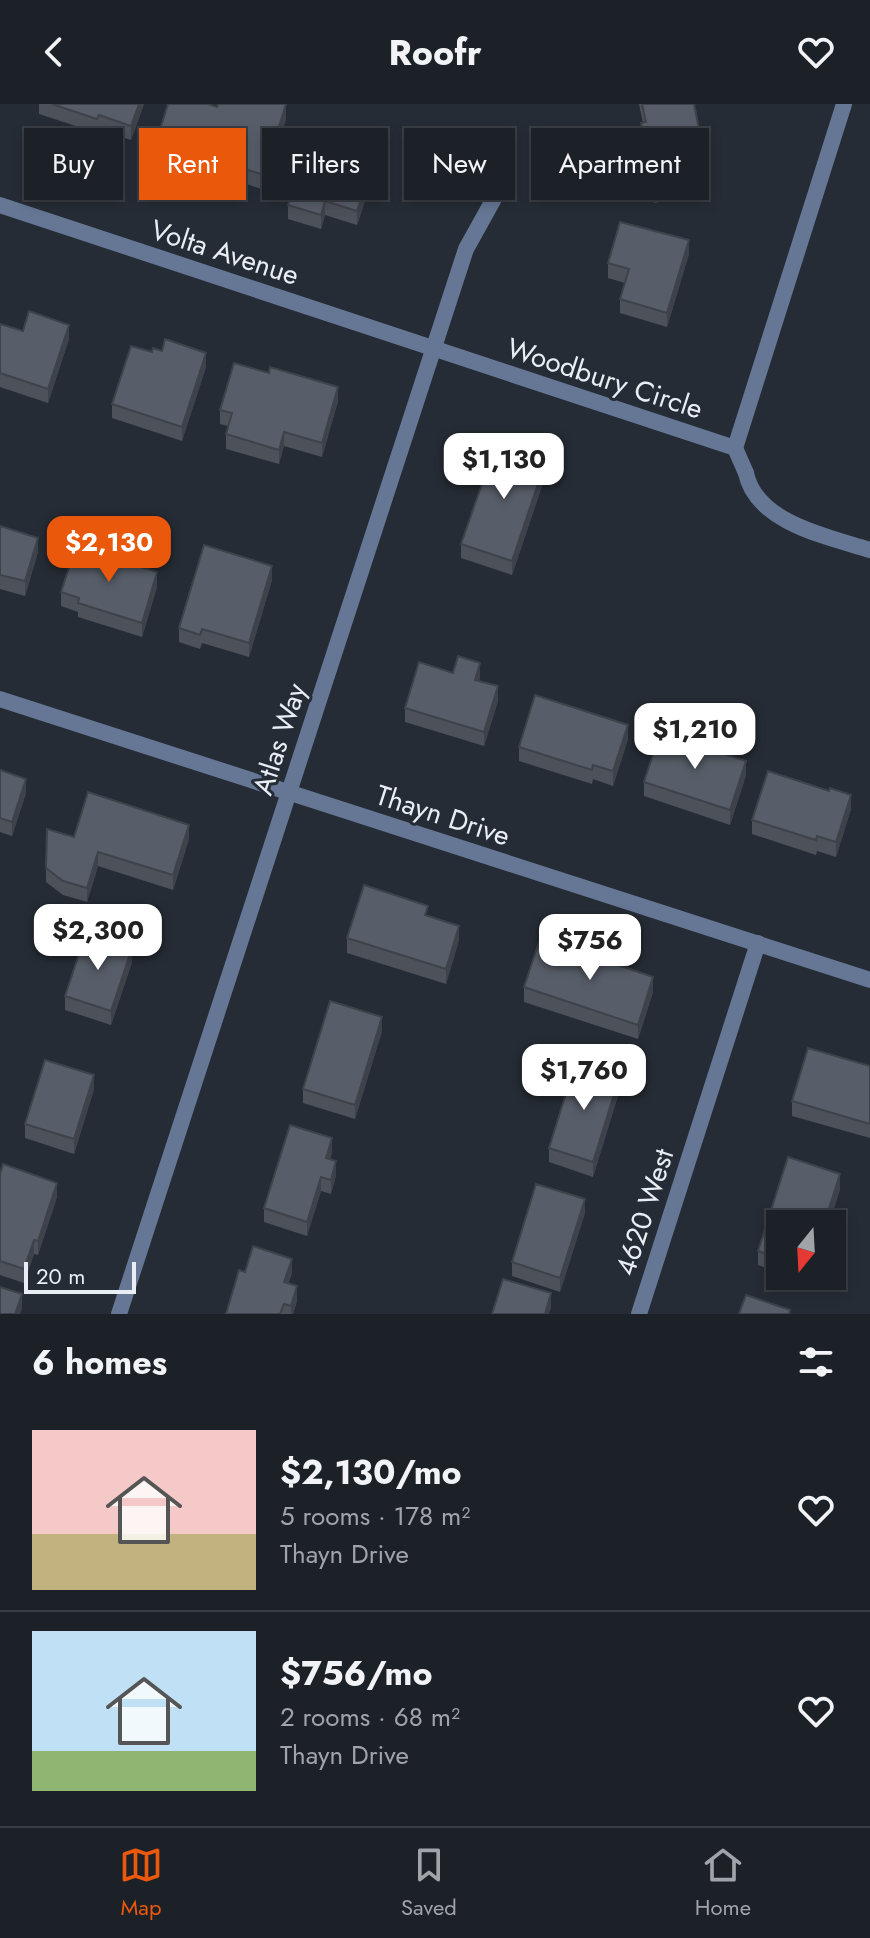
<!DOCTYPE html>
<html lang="en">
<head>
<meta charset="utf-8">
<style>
	:root { --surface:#1c2128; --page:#252930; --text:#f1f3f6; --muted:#a0a3a8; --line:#3a3e45; --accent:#ea580c }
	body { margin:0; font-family:Jost,sans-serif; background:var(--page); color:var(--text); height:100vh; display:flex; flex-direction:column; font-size:30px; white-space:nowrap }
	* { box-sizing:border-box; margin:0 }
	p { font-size:26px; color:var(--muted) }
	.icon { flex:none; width:44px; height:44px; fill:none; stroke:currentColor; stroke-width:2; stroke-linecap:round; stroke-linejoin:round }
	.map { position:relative; height:1210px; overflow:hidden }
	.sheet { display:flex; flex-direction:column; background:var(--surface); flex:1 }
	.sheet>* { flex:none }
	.hud { position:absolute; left:24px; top:24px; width:822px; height:72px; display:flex; gap:16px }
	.needle { width:52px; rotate:198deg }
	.controls { position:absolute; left:766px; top:1106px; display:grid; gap:16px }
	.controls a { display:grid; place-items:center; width:80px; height:80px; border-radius:0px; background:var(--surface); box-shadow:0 4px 12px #0003,0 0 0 2px var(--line); font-size:40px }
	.scale { position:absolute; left:24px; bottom:20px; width:112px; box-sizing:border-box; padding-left:8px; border:4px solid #e9edf4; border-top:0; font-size:22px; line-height:28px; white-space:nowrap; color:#e9edf4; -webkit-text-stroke:6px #262c35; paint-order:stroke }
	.price { position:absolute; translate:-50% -68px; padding:0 18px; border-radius:16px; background:#fff; color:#222; font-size:26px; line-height:52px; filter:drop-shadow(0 2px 4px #0008) }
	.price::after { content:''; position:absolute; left:50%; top:48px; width:24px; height:18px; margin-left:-12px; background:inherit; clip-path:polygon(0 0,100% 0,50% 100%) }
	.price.active { background:var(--accent); color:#fff }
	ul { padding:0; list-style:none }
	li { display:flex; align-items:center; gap:24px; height:200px; padding:0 32px }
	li+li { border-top:2px solid var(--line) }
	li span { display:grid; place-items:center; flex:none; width:224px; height:160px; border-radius:0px; color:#555 }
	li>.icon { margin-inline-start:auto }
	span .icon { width:96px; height:96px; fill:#fffc; stroke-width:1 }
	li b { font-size:34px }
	h2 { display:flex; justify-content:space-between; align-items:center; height:96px; padding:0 32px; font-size:34px }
	.chip { padding:0 28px; border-radius:0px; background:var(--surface); box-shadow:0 4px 12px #0003,0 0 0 2px var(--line); font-size:28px; line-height:72px }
	.chip.active { background:var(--accent); color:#fff }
	header { display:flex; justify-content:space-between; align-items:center; height:104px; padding:0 32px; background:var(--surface); font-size:36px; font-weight:700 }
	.tabs { display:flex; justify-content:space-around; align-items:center; height:112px; border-top:2px solid var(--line); background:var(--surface); font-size:22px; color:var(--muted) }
	.tabs a { display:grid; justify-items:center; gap:4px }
	.tabs .active { color:var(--accent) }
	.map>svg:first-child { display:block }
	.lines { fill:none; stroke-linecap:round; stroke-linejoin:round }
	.service { stroke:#657795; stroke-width:16 }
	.minor { stroke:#657795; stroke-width:16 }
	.wall { fill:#4c515a }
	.shaded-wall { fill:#3e424a }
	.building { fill:#585e69; stroke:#3e424a; stroke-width:2 }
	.labels { text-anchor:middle; stroke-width:6; stroke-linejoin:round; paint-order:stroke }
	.street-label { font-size:28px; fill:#e9edf4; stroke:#262c35 }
</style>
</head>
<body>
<header><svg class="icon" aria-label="back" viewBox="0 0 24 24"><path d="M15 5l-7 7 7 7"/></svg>Roofr<svg class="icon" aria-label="heart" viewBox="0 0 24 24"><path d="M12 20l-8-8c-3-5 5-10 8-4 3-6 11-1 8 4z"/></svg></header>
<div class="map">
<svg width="870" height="1210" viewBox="0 0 870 1210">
	<rect width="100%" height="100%" fill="#262c35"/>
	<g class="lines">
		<g class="service">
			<polyline points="735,344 844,0"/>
			<path d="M 746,369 C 756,419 829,433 870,446"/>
		</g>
		<g class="minor">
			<polyline points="0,101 735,344 746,369"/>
			<polyline points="0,595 870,876"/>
			<polyline points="119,1210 466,145 501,82"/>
			<polyline points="639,1210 758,839"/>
		</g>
	</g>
	<g class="wall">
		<polygon points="39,0 144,0 131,36 99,26 97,29 39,10"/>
		<polygon points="639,0 694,0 709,75 709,89 654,99 641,34 641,19 643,19"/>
		<polygon points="217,3 286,15 264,86 226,73 223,81 154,59 154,45"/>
		<polygon points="372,76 357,121 325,111 321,125 288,115 288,101"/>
		<polygon points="689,150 667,223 620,209 620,195 625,179 608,174 608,159"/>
		<polygon points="0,220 23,227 69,235 48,299 0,283"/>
		<polygon points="162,247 206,263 182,337 112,314 112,300 152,248"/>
		<polygon points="338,297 322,353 284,342 279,360 226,345 226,330 228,322 220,320 220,306"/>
		<polygon points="547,367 512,471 461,454 461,440"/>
		<polygon points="0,422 38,448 25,492 0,485"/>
		<polygon points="272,476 249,553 202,539 200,545 179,538 179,524"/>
		<polygon points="157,483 142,533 78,513 78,508 61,502 61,488"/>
		<polygon points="453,569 480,573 479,577 498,597 484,642 405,618 405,604"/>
		<polygon points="628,635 613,682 593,675 592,680 519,657 519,643"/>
		<polygon points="0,666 26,689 12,732 0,728"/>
		<polygon points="746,671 730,721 644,692 644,678"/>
		<polygon points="851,705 836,753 817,747 816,751 752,730 752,716"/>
		<polygon points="74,733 189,735 173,786 98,762 87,798 63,791 46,778 46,764"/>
		<polygon points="428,812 459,836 446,880 347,849 347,834"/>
		<polygon points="577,851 616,861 653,888 638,935 524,898 524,883"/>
		<polygon points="132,858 111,921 65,906 65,892"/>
		<polygon points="382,927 355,1015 303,999 303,985"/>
		<polygon points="870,962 870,1034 792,1012 792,997"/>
		<polygon points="94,985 74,1050 25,1034 25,1020"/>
		<polygon points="620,985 593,1073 549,1058 549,1044"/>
		<polygon points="332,1049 330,1055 336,1071 331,1090 321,1087 307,1132 264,1118 264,1104"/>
		<polygon points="788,1053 840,1070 840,1085 829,1120 780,1120 780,1169 758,1161 758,1147"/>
		<polygon points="0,1070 57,1093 38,1151 34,1150 24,1179 0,1171"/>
		<polygon points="585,1109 560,1188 512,1172 512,1158"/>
		<polygon points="245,1168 292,1169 288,1180 297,1197 293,1210 226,1210"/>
		<polygon points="790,1172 811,1172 809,1178"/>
	</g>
	<g class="shaded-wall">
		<polygon points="139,0 144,0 131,36 131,22"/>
		<polygon points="286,0 286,15 264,86 264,71"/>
		<polygon points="226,59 226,73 223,81 223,67"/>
		<polygon points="372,61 372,76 357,121 357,107"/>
		<polygon points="325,97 325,111 321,125 321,111"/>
		<polygon points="689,136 689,150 667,223 667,209"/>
		<polygon points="69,221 69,235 48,299 48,285"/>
		<polygon points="206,249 206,263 182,337 182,323"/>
		<polygon points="338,283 338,297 322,353 322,339"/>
		<polygon points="284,328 284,342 279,360 279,346"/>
		<polygon points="547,353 547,367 512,471 512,457"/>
		<polygon points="38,434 38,448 25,492 25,477"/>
		<polygon points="272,462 272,476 249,553 249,539"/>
		<polygon points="157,468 157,483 142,533 142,519"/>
		<polygon points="480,559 480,573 475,590 475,576"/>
		<polygon points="498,582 498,597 484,642 484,628"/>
		<polygon points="628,621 628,635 613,682 613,667"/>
		<polygon points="746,657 746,671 730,721 730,706"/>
		<polygon points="26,675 26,689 12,732 12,718"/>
		<polygon points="851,691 851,705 836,753 836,738"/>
		<polygon points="189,721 189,735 173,786 173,771"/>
		<polygon points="98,748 98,762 87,798 87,784"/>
		<polygon points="459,822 459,836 446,880 446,865"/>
		<polygon points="132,844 132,858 111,921 111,907"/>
		<polygon points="653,873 653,888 638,935 638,921"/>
		<polygon points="382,913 382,927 355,1015 355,1001"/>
		<polygon points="94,971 94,985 74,1050 74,1035"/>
		<polygon points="620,971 620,985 593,1073 593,1058"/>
		<polygon points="332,1034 332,1049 326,1068 326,1054"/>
		<polygon points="336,1057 336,1071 331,1090 331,1076"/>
		<polygon points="840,1070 840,1085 829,1120 824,1120"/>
		<polygon points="321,1073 321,1087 307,1132 307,1118"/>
		<polygon points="57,1079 57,1093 38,1151 38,1137"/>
		<polygon points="585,1095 585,1109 560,1188 560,1174"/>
		<polygon points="34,1136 34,1150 24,1179 24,1165"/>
		<polygon points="292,1155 292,1169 284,1193 284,1178"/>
		<polygon points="297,1182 297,1197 293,1210 291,1210 291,1202"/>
		<polygon points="551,1189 551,1204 549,1210 545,1210"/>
		<polygon points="22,1190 22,1205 20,1210 15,1210"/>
	</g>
	<g class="building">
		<polygon points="52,0 139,0 131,22 99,11 97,15"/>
		<polygon points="168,0 208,0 217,3 218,0 286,0 264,71 226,59 223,67 154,45"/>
		<polygon points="642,0 694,0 709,75 654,85 641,19 646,18"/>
		<polygon points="307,41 372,61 357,107 325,97 321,111 288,101"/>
		<polygon points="620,118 689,136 667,209 620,195 629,165 608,159"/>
		<polygon points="29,207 69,221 48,285 0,269 0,220 23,227"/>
		<polygon points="165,235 206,249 182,323 112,300 131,242 152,248 153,244 162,247"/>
		<polygon points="234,259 269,269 270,263 338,283 322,339 284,328 279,346 226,330 232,309 220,306"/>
		<polygon points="497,337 547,353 512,457 461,440"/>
		<polygon points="0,422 38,434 25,477 0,471"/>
		<polygon points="204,441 272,462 249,539 202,525 200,531 179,524"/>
		<polygon points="76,442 157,468 142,519 78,499 79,494 61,488"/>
		<polygon points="458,552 480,559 475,576 498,582 484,628 405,604 419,558 453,569"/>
		<polygon points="535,591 628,621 613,667 593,661 592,666 519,643"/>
		<polygon points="660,628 746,657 730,706 644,678"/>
		<polygon points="0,666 26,675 12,718 0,714"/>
		<polygon points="768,667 829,687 830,684 851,691 836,738 817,732 816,736 752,716"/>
		<polygon points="88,688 189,721 173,771 98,748 87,784 63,777 46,764 47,725 74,733"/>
		<polygon points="364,781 428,802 425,811 459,822 446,865 347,834"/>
		<polygon points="86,829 132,844 111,907 65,892"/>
		<polygon points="539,838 577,851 579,844 616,856 615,860 653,873 638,921 524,883"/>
		<polygon points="330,897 382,913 355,1001 303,985"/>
		<polygon points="808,944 870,962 870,1020 792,997"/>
		<polygon points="45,956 94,971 74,1035 25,1020"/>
		<polygon points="576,957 620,971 593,1058 549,1044"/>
		<polygon points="290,1021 332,1034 326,1054 336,1057 331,1076 321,1073 307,1118 264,1104"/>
		<polygon points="788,1053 840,1070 824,1120 780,1120 780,1154 758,1147"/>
		<polygon points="3,1060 57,1079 38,1137 34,1136 24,1165 0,1157 0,1070"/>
		<polygon points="536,1080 585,1095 560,1174 512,1158"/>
		<polygon points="253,1142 292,1155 284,1178 297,1182 291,1202 284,1200 280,1210 226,1210 239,1166 245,1168"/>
		<polygon points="503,1175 551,1189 545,1210 492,1210"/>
		<polygon points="0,1183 22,1190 15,1210 0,1210"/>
		<polygon points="746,1191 790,1206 789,1210 739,1210"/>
	</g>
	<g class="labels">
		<g class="street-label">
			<text transform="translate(225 148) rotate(18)" y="10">Volta Avenue</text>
			<text transform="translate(605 274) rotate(18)" y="10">Woodbury Circle</text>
			<text transform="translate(279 635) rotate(-72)" y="10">Atlas Way</text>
			<text transform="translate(443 711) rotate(18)" y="10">Thayn Drive</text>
			<text transform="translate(644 1108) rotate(-72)" y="10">4620 West</text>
		</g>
	</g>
</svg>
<div class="controls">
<a><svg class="needle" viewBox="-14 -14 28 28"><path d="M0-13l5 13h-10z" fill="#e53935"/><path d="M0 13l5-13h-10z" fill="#a0a3a8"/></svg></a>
</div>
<div class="scale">20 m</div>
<b class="price" style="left:504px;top:397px">$1,130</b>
<b class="price active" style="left:109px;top:480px">$2,130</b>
<b class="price" style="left:695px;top:667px">$1,210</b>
<b class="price" style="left:98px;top:868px">$2,300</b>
<b class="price" style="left:590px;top:878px">$756</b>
<b class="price" style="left:584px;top:1008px">$1,760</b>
<div class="hud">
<a class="chip">Buy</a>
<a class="chip active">Rent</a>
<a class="chip">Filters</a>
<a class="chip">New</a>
<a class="chip">Apartment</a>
</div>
</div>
<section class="sheet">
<h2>6 homes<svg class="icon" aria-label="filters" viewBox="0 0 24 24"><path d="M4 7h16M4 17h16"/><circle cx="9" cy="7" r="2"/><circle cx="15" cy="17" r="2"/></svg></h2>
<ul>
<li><span style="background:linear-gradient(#f6c9c9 65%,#c2b280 0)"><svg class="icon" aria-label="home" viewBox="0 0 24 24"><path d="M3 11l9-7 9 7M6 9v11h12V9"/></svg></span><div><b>$2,130/mo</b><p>5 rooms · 178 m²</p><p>Thayn Drive</p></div><svg class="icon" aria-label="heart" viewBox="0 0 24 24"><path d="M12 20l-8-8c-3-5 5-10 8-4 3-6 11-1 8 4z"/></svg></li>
<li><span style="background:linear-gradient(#bfe0f5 75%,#8fb573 0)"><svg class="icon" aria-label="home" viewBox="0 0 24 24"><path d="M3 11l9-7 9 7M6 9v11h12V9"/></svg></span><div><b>$756/mo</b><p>2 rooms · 68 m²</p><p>Thayn Drive</p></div><svg class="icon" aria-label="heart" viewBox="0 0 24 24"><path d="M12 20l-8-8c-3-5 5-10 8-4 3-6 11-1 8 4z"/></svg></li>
</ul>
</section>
<nav class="tabs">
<a class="active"><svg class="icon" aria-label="map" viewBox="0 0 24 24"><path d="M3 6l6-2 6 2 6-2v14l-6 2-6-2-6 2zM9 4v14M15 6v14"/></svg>Map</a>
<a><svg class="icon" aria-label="saved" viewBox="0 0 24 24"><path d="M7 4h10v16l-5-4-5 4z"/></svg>Saved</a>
<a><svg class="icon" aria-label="home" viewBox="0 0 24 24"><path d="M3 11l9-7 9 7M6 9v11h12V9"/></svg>Home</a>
</nav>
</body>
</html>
